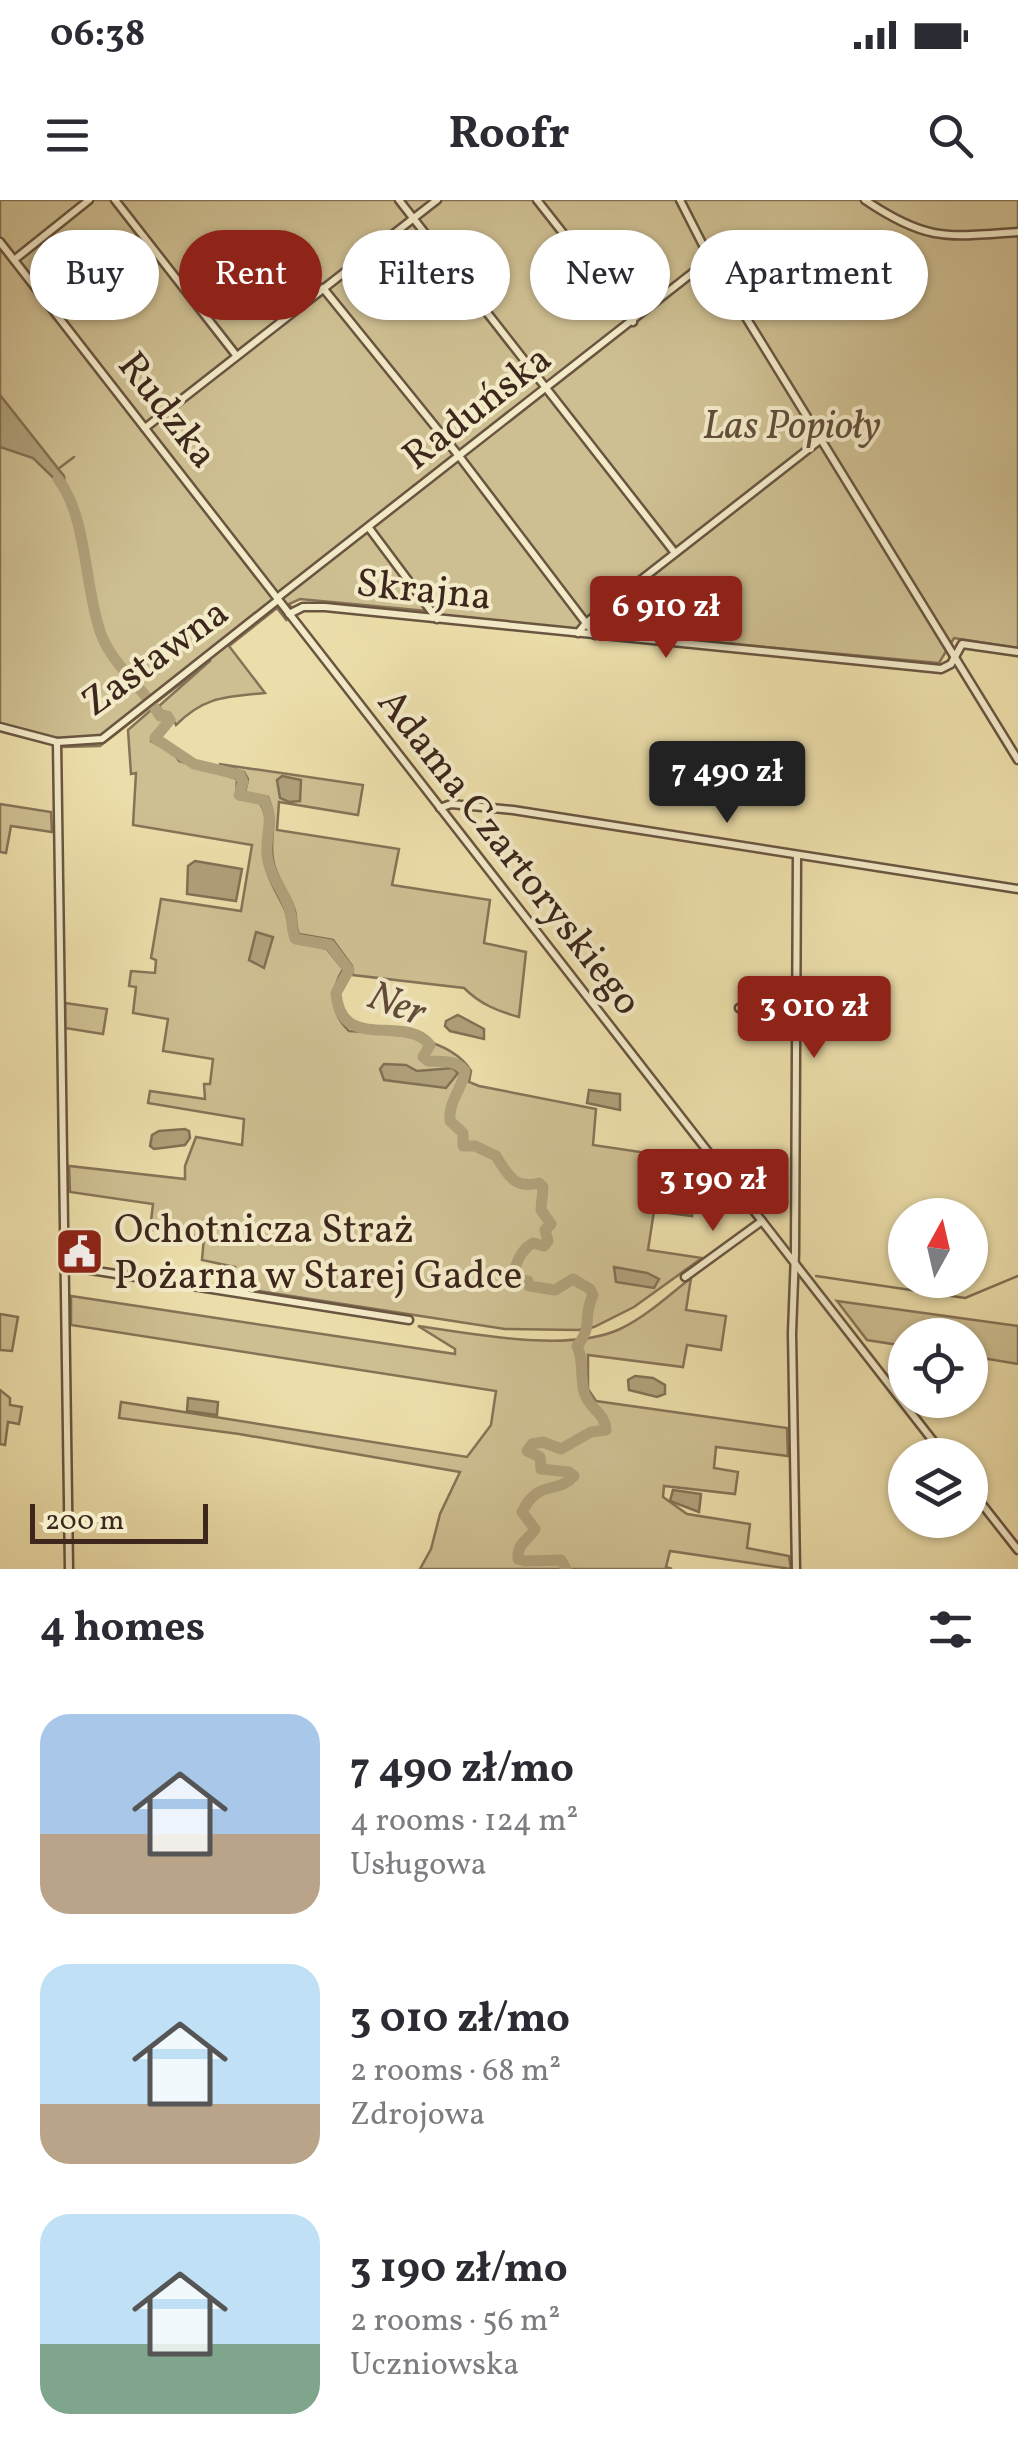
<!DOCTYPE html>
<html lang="en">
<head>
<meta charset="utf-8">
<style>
	:root { --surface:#fff; --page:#f2f2f3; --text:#2b2b33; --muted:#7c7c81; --accent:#8f2418 }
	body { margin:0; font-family:Vollkorn,serif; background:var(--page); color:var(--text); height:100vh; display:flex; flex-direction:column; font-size:38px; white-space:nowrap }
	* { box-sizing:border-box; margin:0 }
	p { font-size:32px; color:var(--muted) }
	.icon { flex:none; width:55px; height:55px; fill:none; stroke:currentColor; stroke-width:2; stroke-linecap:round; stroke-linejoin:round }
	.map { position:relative; height:1369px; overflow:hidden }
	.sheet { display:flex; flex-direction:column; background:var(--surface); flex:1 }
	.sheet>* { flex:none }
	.hud { position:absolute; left:30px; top:30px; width:960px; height:90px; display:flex; gap:20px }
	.needle { width:65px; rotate:8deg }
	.tools { position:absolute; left:888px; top:998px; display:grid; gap:20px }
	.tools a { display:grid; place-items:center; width:100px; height:100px; border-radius:50%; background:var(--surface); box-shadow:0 2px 8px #0004; font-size:50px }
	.scale { position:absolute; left:30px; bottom:25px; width:178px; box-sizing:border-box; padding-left:10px; border:5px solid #3d271c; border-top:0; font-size:28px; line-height:35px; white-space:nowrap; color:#3d271c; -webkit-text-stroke:8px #f3eac8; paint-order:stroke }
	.price { position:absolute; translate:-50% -85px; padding:0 22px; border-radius:10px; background:var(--accent); color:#fff; font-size:32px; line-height:65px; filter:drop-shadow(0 2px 5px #0008) }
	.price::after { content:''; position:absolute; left:50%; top:60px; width:30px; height:22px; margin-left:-15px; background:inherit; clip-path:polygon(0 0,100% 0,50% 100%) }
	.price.selected { background:#222; color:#fff }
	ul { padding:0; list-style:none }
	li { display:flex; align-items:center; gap:30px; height:250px; padding:0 40px }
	li span { display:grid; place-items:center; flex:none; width:280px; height:200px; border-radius:30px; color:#555 }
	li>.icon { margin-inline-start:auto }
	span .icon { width:120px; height:120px; fill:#fffc; stroke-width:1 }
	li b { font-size:42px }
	h2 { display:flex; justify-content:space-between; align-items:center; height:120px; padding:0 40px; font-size:42px }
	.pill { padding:0 35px; border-radius:45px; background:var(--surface); box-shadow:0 2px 8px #0004; font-size:35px; line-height:90px }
	.pill.selected { background:var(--accent); color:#fff }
	.status { display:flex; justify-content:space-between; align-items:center; height:70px; padding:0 50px; background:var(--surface); direction:ltr }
	.status svg { height:28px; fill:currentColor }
	header { display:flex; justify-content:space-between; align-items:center; height:130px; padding:0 40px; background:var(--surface); font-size:45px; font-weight:700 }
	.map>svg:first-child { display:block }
	.green { fill:#cebf92; stroke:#867357; stroke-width:2.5 }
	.water { fill:#b0a07a; stroke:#827054; stroke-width:2.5 }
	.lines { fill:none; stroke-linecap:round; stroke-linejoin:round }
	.stream { stroke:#827054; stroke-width:2.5 }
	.river { stroke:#b0a07a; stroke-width:11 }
	.minor-casing { stroke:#695540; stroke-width:11 }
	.minor { stroke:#f3eac8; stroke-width:6 }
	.labels { text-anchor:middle; stroke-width:8; stroke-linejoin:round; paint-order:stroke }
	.street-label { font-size:40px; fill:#3d271c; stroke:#f3eac8 }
	.park-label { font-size:40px; font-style:italic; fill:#614d3a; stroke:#f3eac8 }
	.poi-label { font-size:40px; fill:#3d271c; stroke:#f3eac8; text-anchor:start }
	.water-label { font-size:42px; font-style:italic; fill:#604b38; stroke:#f3eac8 }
</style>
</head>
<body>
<div class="status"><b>06:38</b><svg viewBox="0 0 49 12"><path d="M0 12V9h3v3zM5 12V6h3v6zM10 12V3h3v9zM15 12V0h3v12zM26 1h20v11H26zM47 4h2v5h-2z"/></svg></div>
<header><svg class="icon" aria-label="menu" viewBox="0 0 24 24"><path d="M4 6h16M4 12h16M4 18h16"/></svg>Roofr<svg class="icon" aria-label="search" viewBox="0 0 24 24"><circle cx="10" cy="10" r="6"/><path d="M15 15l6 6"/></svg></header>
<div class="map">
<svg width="1018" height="1369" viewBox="0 0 1018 1369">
	<rect width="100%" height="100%" fill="#ecdeaa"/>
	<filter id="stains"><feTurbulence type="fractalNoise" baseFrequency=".002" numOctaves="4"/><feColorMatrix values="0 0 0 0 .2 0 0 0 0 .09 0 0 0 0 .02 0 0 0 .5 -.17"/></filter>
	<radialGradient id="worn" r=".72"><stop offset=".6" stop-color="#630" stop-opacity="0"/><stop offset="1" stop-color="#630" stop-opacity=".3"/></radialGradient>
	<g class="green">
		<path d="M 0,0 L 1018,0 L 1018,448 L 954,438 L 939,463 L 440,417 L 427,411 L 300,399 L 289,404 L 292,408 L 286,405 L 280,407 L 287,421 L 277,408 L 229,446 L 265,493 C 226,497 205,496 176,525 L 170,513 L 162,511 L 159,506 L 211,460 L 100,546 L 62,547 L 0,529 Z"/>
		<path d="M 151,510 L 165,523 L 152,535 L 151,541 L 174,554 L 179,561 L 237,579 L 236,596 L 260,603 C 270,619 264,632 264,650 C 263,673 276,690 285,710 C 289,720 288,731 292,741 L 327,749 L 343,769 C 330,791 330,813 349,831 C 387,833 449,835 471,871 L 469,882 L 479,886 L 596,909 L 593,945 L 707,962 L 730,993 L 696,989 L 692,1016 L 654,1011 L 648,1050 L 702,1058 L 634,1107 L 594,1127 L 578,1130 L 505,1129 L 232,1087 L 235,1067 L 202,1060 L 204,1037 L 150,1030 L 153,1004 L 70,992 L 69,966 L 185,979 L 185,966 L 196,937 L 242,945 L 244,919 L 148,903 L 150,891 L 205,899 L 204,884 L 210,884 L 213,859 L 163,851 L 168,819 L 133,813 L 136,787 L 129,786 L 131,771 L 155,773 L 156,760 L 151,758 L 161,699 L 241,711 L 252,645 L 133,625 L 136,573 L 131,574 L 128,530 Z"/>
		<path d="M 219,564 L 363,585 L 358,615 L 279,602 L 277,630 L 399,649 L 392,685 L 490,700 L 484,743 L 526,752 L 519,817 C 497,811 480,804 464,788 L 353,775 L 352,766 L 333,740 L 299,734 C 295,725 297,720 295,711 C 290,693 276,679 273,660 C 269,633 279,624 268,597 L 245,593 L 248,579 L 244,572 Z"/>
		<polygon points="0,604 51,612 52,632 11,626 6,653 0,652"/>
		<polygon points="65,803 107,809 103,834 65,828"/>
		<path d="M 691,1078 L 686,1110 L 726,1116 L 721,1150 L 687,1145 L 683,1167 L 588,1155 L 588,1189 L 596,1201 L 787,1228 L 788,1256 L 716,1247 L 714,1268 L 738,1272 L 735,1294 L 664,1286 L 663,1297 L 687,1314 L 750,1324 L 747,1348 L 789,1356 L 791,1369 L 670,1351 L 666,1367 L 672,1369 L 420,1369 L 431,1349 L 440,1314 L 460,1272 L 239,1234 L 119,1218 L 121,1202 L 467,1257 L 491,1225 L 496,1191 L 71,1125 L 71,1096 L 455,1154 L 455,1149 L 418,1126 C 474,1134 569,1153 620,1129 C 646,1117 669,1095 691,1078 Z"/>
		<polygon points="837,1101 1018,1126 1018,1164 970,1156 970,1135 905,1135 905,1146 867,1140"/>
		<polygon points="0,1114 18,1117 12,1151 0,1150"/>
		<polygon points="0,1190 10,1198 10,1205 22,1207 19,1224 8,1222 5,1245 0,1244"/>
	</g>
	<g class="water">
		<polygon points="0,195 64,276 65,289 33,258 0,247"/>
		<polygon points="282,576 301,580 300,601 289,602 280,598 277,580"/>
		<polygon points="195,661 242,669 236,701 187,694 188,666"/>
		<polygon points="256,732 273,737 264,768 249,760"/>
		<polygon points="458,815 484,829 484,839 450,831 445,826 446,821"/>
		<polygon points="384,864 406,865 417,871 453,868 458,873 446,888 384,880 380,869"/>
		<polygon points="589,890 620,894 620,910 587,903"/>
		<polygon points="185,929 189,931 190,938 185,945 154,949 150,946 152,935 159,931"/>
		<polygon points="614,1067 647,1073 659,1079 654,1088 616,1082"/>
		<polygon points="635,1176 653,1178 665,1185 665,1194 657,1197 629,1190 628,1180"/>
		<polygon points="188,1198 218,1202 217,1215 187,1211"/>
		<polygon points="673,1290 701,1294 699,1312 670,1301"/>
	</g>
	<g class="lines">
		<g class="stream">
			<polyline points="58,269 74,257"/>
			<polyline points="816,1076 965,1098 1018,1076"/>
		</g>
		<path class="river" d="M 58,279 C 88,318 84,388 101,434 C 113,466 143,487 160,516 L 167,516 L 170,520 L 155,538 L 194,564 L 240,575 L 243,582 L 239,595 L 264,600 C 275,619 265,634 267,655 C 269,678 288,694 291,716 C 293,725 291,730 296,739 L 330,745 L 349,770 L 336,793 C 341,854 405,813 430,845 L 423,857 L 428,861 C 442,862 455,859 465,871 C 462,889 448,902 450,921 L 463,933 L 463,946 L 475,946 L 496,956 C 507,973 514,990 539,983 L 543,987 L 541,1010 L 551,1024 L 545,1030 L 548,1041 L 544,1046 L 533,1043 C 521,1050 513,1065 515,1079 L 528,1081 L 529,1086 L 555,1090 L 573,1079 L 590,1089 L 593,1095 C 582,1117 594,1125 577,1146 C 585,1162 579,1179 585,1195 C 591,1210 605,1213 606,1230 L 591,1232 L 561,1249 L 543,1242 L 532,1244 L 527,1251 L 540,1257 L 541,1269 L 569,1272 L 574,1276 C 557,1295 539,1278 522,1312 L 535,1329 C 528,1341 517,1342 518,1359 L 525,1361 L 561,1360 L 566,1369"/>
		<defs>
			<g id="minor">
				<polyline points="115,0 236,155"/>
				<polyline points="399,0 675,353"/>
				<polyline points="537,0 633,122"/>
				<polyline points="680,0 710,59 1018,560"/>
				<path d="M 865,0 C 927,42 947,37 1018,32"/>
				<polyline points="0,42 944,1255"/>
				<polyline points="14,60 89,0"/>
				<polyline points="323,88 459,256 595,435"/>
				<polyline points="145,228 437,0"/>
				<polyline points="369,328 437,419"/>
				<polyline points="277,398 710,59"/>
				<polyline points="289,414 303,407 325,407 941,469 951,464 962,444 1018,452"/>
				<polyline points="578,433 587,422 820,240"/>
				<polyline points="0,527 57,542 102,539 278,400"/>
				<polyline points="57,542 69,1369"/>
				<polyline points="440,608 451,604 513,610 1018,689"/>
				<polyline points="739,808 796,816"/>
				<polyline points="65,1066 409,1120"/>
				<polyline points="685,1077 762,1021"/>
				<polyline points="970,1289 1018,1350"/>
				<polyline points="796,1369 792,1133 795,1053 797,656"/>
			</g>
		</defs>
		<use href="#minor" class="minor-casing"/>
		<use href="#minor" class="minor"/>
	</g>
	<defs>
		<symbol id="civic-square" viewBox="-11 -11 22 22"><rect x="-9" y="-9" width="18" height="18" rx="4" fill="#8f2418" stroke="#f3eac8"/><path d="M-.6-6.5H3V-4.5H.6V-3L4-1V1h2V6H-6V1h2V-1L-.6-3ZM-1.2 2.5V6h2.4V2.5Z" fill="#fff"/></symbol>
	</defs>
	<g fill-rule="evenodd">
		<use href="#civic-square" x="52" y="1024" width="55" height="55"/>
	</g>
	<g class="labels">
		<g class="street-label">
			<text transform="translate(476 206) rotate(-38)" y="14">Raduńska</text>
			<text transform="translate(169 209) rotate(52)" y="14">Rudzka</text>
			<text transform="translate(424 388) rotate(6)" y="14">Skrajna</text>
			<text transform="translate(154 456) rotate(-36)" y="14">Zastawna</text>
			<text transform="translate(511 651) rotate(52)" y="14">Adama Czartoryskiego</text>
		</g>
		<g class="park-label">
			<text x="792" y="238">Las Popioły</text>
		</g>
		<g class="poi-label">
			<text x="114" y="1042">Ochotnicza Straż<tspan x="114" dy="46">Pożarna w Starej Gadce</tspan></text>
		</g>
		<g class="water-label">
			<text transform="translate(398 802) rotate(21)" y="15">Ner</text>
		</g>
	</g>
	<rect width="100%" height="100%" filter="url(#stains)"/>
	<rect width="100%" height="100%" fill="url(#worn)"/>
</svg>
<div class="tools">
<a><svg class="needle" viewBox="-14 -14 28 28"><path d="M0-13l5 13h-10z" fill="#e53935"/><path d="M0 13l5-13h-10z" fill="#7c7c81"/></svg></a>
<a><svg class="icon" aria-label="locate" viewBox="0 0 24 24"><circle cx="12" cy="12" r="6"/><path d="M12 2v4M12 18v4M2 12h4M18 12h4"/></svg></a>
<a><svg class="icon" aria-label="layers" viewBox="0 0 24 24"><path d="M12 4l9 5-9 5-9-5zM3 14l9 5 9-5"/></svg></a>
</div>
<div class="scale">200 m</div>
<b class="price" style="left:666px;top:461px">6 910 zł</b>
<b class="price selected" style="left:727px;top:626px">7 490 zł</b>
<b class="price" style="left:814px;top:861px">3 010 zł</b>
<b class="price" style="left:713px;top:1034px">3 190 zł</b>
<div class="hud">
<a class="pill">Buy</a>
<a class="pill selected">Rent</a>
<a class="pill">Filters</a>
<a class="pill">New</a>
<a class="pill">Apartment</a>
</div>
</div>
<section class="sheet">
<h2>4 homes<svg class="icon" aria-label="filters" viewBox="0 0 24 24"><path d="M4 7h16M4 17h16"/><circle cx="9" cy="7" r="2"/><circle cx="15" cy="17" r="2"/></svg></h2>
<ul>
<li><span style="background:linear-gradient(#a9c7e8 60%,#b9a48a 0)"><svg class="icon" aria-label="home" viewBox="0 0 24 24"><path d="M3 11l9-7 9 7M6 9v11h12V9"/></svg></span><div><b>7 490 zł/mo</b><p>4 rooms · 124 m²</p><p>Usługowa</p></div></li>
<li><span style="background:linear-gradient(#bfe0f5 70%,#b9a48a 0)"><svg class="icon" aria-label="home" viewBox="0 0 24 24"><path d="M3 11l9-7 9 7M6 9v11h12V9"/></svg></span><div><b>3 010 zł/mo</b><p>2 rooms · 68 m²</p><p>Zdrojowa</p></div></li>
<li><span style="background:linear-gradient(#bfe0f5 65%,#7fa58c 0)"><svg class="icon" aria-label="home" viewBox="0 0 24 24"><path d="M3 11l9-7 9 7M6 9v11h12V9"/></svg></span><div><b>3 190 zł/mo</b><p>2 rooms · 56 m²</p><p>Uczniowska</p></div></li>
</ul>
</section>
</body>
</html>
